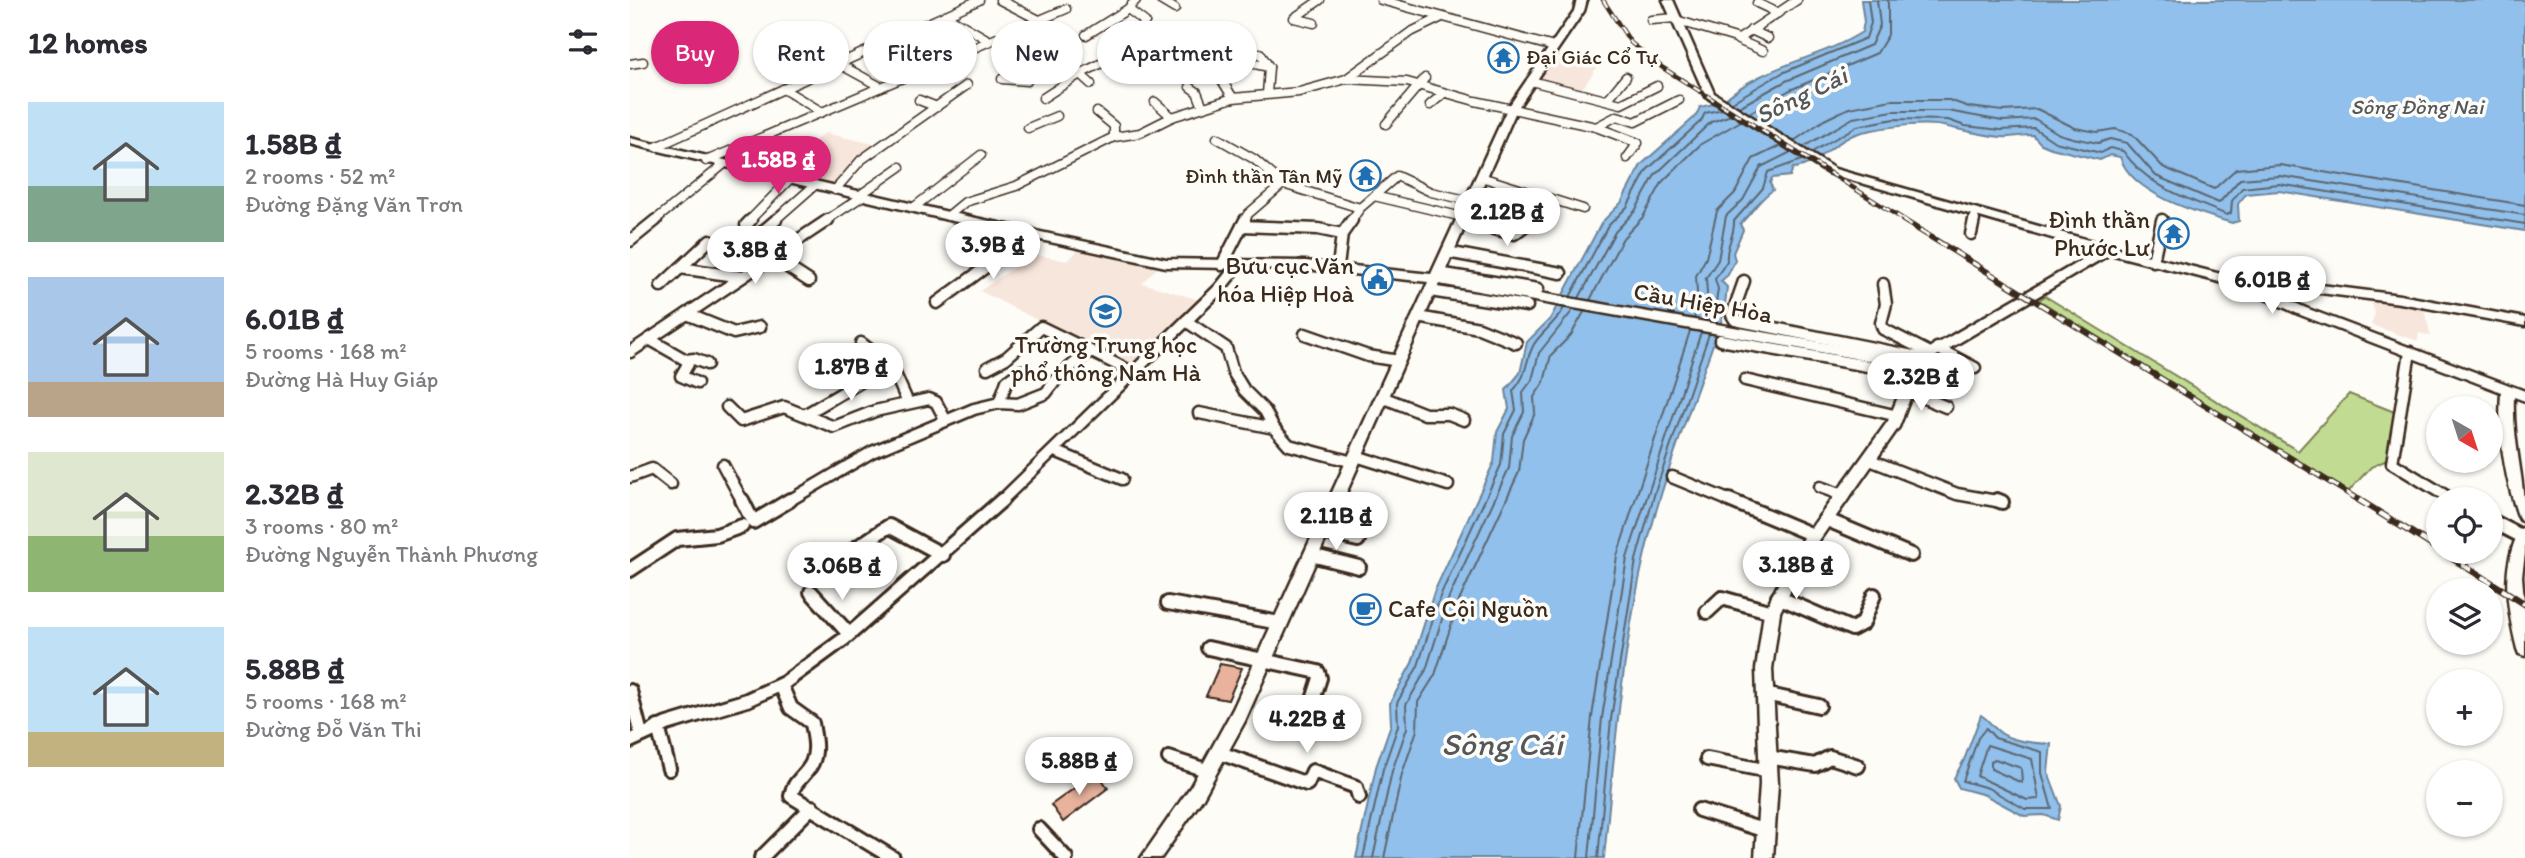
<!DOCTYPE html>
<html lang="en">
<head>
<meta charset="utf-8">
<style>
	:root { --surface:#fff; --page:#f7f7f7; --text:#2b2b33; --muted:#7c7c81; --accent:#db2777 }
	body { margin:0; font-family:Itim,sans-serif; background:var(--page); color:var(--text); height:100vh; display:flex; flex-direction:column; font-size:26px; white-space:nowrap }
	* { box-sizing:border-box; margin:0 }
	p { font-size:23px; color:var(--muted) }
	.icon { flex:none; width:38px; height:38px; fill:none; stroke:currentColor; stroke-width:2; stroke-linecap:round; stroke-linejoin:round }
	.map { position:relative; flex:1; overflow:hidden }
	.details { display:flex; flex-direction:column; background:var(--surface); width:630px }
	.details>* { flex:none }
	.guide { position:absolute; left:21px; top:21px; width:665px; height:63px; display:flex; gap:14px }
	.needle { width:46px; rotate:141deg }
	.controls { position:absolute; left:1796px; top:396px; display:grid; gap:14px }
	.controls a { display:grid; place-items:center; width:77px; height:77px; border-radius:50%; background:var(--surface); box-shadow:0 2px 5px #0004; font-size:35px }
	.price { position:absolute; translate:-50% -60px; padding:0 16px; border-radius:24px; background:#fff; color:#222; font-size:23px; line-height:46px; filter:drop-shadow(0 2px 4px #0008) }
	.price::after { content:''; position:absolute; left:50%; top:42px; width:21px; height:16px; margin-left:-10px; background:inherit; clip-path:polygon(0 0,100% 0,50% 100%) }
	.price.current { background:var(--accent); color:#fff }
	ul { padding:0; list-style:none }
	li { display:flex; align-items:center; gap:21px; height:175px; padding:0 28px }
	li span { display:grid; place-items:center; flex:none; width:196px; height:140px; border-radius:0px; color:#555 }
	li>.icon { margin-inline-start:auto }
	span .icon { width:84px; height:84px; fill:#fffc; stroke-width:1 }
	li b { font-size:30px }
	h2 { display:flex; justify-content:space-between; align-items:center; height:84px; padding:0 28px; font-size:30px }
	.pill { padding:0 24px; border-radius:32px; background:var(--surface); box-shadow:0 2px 5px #0004; font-size:24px; line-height:63px }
	.pill.current { background:var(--accent); color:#fff }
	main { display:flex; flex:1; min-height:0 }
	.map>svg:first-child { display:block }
	.built { fill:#f7e6dc }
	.green { fill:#c1dc92; stroke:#7e8358; stroke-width:2 }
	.water { fill:#90c0eb; stroke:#6e8499; stroke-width:2 }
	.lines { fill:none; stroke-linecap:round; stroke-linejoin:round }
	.shore { stroke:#5d6670; stroke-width:2 }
	.building { fill:#e8b29d; stroke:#3b2a1e; stroke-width:2 }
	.street-far2-casing { stroke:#3b2a1e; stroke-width:11 }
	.street-far1-casing { stroke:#3b2a1e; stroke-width:15 }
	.street-casing { stroke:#3b2a1e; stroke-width:18 }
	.secondary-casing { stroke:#3b2a1e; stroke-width:5 }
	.street-far2 { stroke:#fdfcf7; stroke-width:8 }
	.street-far1 { stroke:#fdfcf7; stroke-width:10 }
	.street { stroke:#fdfcf7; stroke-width:12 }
	.secondary { fill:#fdfcf7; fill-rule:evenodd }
	.rail-far2-casing { stroke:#3b2a1e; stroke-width:4.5 }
	.rail-far1-casing { stroke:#3b2a1e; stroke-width:6 }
	.rail-casing { stroke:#3b2a1e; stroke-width:7 }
	.rail-far2 { stroke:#fdfcf7; stroke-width:2.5; stroke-dasharray:8; stroke-linecap:butt }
	.rail-far1 { stroke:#fdfcf7; stroke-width:3.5; stroke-dasharray:10; stroke-linecap:butt }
	.rail { stroke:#fdfcf7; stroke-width:4.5; stroke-dasharray:12; stroke-linecap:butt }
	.labels { text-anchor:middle; stroke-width:7; stroke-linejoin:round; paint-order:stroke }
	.far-poi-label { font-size:21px; fill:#3b2a1e; stroke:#fdfcf7; text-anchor:start }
	.far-water-label { font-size:21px; font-style:italic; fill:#54575c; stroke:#fdfcf7 }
	.poi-label { font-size:24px; fill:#3b2a1e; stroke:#fdfcf7; text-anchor:end }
	.street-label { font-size:24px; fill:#3b2a1e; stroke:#fdfcf7 }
	.water-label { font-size:26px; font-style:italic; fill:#54575c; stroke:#fdfcf7 }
	.near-water-label { font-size:32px; font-style:italic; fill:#54575c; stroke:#fdfcf7 }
</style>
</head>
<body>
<main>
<section class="details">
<h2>12 homes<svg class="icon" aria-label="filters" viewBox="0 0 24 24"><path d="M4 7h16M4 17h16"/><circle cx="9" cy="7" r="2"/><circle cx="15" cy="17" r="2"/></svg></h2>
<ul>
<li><span style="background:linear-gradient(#bfe0f5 60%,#7fa58c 0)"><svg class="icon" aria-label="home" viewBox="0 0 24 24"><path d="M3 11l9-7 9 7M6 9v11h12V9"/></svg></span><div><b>1.58B ₫</b><p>2 rooms · 52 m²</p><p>Đường Đặng Văn Trơn</p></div></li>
<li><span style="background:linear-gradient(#a9c7e8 75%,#b9a48a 0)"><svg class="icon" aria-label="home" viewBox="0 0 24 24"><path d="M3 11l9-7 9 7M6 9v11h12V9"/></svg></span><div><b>6.01B ₫</b><p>5 rooms · 168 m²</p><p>Đường Hà Huy Giáp</p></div></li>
<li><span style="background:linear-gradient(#dfe7d0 60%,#8fb573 0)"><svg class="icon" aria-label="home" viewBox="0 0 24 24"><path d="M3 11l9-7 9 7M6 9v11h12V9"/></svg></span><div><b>2.32B ₫</b><p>3 rooms · 80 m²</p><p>Đường Nguyễn Thành Phương</p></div></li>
<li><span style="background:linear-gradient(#bfe0f5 75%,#c2b280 0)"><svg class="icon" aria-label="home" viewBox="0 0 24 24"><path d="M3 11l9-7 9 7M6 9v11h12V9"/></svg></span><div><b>5.88B ₫</b><p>5 rooms · 168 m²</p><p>Đường Đỗ Văn Thi</p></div></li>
</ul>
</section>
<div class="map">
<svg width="1895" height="858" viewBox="0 0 1895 858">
	<rect width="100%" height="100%" fill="#fdfcf7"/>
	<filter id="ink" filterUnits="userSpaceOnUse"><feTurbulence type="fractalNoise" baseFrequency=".0143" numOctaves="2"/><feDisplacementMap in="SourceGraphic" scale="14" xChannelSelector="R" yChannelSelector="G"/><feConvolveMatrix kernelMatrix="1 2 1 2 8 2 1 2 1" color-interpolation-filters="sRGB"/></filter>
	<g filter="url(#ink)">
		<g class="built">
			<polygon points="927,55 970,63 950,92 908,82"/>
			<polygon points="195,133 248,145 205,186 142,172"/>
			<polygon points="450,249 529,266 512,283 573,301 502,368 350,291 403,254 437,261"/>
			<polygon points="1740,299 1793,306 1801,336 1789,333 1788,341 1741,325 1745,313"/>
		</g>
		<polygon class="green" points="1415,296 1668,451 1719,394 1767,413 1766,426 1757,460 1741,467 1717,493 1409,300"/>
		<g class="water">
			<path d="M 1231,0 L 1895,0 L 1895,231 L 1649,191 L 1616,194 L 1608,204 L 1609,221 L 1602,223 C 1565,212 1502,194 1490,157 L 1480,155 L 1470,160 L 1421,148 L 1411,144 L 1403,135 C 1392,135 1382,138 1371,137 C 1352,135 1336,131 1318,127 C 1296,121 1255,127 1232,132 C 1204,139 1189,166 1163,168 L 1160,176 L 1142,178 L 1140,183 L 1143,190 C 1129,199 1122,213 1110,224 L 1113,230 L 1103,253 L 1105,260 L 1098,275 L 1091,281 L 1097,287 L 1094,313 C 1066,395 1032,477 1013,562 C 991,659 984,759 974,858 L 726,858 L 746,767 L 761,724 L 760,703 L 782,663 L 804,592 L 864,462 L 867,432 L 879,409 L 876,390 L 890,373 L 897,342 L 920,319 L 972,222 L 991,203 L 1011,165 L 1066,116 L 1070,107 L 1092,102 C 1131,65 1188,60 1232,32 L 1234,22 Z"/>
			<path d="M 1351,715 C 1359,720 1360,724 1367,730 C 1379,742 1405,743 1421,744 L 1418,772 L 1431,806 L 1428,820 L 1414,815 L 1394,816 L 1355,795 L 1329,788 L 1324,778 L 1334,760 Z"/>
		</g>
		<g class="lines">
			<g class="shore">
				<polyline points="1102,102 1152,73 1236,38 1241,23 1238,0"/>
				<polyline points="1109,107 1156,81 1241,45 1250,25 1247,0"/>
				<polyline points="1119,113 1160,90 1247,53 1258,35 1258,0"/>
				<polyline points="1164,141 1194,120 1219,108 1262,100 1319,100 1339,107 1373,111 1407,109 1445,128 1467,132 1485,129 1502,134 1533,167 1584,189 1606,169 1650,165 1895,205"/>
				<polyline points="1173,147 1223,118 1263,111 1318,111 1372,121 1405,119 1429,134 1443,138 1468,143 1480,139 1497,143 1526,176 1589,203 1610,179 1650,176 1895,215"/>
				<path d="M 1182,152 L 1227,126 L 1264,119 L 1318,120 L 1335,126 L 1371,130 L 1404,128 L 1425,142 L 1471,153 L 1480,148 L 1493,151 C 1520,189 1555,197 1597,215 L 1601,213 L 1602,201 L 1612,188 L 1649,184 L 1895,224"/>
				<polyline points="940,297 978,226 997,207 1017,170 1071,121 1075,113 1093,109"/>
				<polyline points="949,298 985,232 1005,211 1025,175 1081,122 1101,115"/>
				<polyline points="960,300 993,238 1013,217 1033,181 1071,144 1111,121"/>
				<polyline points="1064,318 1068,308 1066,276 1076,258 1087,211 1105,193 1123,159 1150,146"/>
				<polyline points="1075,320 1078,310 1076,278 1088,260 1096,216 1113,200 1131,167 1161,152"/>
				<path d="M 1083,322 L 1088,289 L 1085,279 L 1097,261 C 1095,246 1105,236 1104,221 L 1133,188 L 1138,172 L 1172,160"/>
				<polygon points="1356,728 1365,738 1412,752 1412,773 1422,809 1395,809 1358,788 1333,781 1348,738"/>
				<polygon points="1357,745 1402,759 1409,799 1397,800 1347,776"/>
				<polygon points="1365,759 1391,768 1392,783 1361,769 1361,761"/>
				<path d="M 733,858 L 753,769 L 768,726 L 767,703 L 788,666 L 811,594 L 871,465 L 874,434 L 886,410 L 883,391 C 900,371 893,366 903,346 C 908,335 926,323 934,308"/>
				<polyline points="743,858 762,771 777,728 776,705 796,670 819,597 879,468 882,436 894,412 893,392 902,380 909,353 943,310"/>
				<polyline points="754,858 772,774 787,730 788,702 805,675 829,601 889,472 893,439 905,413 904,397 914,382 921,355 941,335 954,312"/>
				<polyline points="948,858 962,717 987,556 1060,331"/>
				<polyline points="959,858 972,718 997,558 1071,332"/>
				<polyline points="968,858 981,719 1006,560 1025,492 1079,334"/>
			</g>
		</g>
		<g class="building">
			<polygon points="730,168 750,175 740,184 720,177"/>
			<polygon points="590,664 612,668 598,700 576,696"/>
			<polygon points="467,772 478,788 433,822 421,805"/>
		</g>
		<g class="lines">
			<defs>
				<g id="street-far2">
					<polyline points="370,0 409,20"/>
					<polyline points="530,0 545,9"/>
					<polyline points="751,0 924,47"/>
					<polyline points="1127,3 1148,13"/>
					<polyline points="315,15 360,41"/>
					<polyline points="1021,20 1046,18"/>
					<polyline points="1046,20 1109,39 1167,0"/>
					<polyline points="684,23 664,18 690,0"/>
					<polyline points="1121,30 1138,38"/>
					<polyline points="374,35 382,54"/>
					<polyline points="456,35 498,9"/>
					<polyline points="264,38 306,64"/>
					<polyline points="1108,40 1133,51"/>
					<polyline points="630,53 639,67 637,94"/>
					<polyline points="570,61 583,66 603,98"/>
					<polyline points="620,63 639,67"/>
					<polyline points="0,64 13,62"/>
					<polyline points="209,64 251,87"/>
					<polyline points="450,74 461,84"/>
					<polyline points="372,79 397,81"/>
					<polyline points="716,79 777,82 845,101 966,127 1008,143 997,158"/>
					<polyline points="901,81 991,104 1027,86"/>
					<polyline points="560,87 567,92 573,107"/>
					<polyline points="153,89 192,112"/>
					<polyline points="413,98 450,74 498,50 515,22 498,9 506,0"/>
					<polyline points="289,100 307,107"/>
					<polyline points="977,100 996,77"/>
					<polyline points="525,102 542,117"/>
					<polyline points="800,105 814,93"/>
					<polyline points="467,112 484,126 484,137"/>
					<polyline points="756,124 795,78"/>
					<polyline points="966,127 987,116 1005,122 1049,100"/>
					<polyline points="398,128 427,116"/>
					<polyline points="587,138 624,159 653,184 730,208"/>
					<polyline points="26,147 349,0"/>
					<polyline points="76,161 436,9"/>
					<polyline points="851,177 953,209"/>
					<polyline points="205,190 231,160 337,85"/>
					<polyline points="230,195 270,167"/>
					<polyline points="744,196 833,217"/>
					<polyline points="283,208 351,155"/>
					<polyline points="318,216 335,202 386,186 484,137 510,133 542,117 603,98 669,92 716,79 781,32 810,18"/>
					<polyline points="24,221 93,165"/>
					<polyline points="119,221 159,180"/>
					<polyline points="144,221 185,185"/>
					<polyline points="195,221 233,196"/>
					<polyline points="614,221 618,214 653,184"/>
					<polyline points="721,221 730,208 767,176 801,192 841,201"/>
					<polyline points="1343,221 1345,213"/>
				</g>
				<g id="street-far1">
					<polyline points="831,221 884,234 896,225"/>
					<polyline points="116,225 121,220"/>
					<polyline points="612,226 688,229 712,234 708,267"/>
					<polyline points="133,231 146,220"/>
					<polyline points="712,234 722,220"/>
					<polyline points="1341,234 1344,220"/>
					<polyline points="0,241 26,220"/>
					<polyline points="817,252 931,273"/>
					<polyline points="142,257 179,281"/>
					<polyline points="1523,261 1532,220"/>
					<polyline points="592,265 615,220"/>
					<polyline points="50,268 112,277"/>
					<polyline points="808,273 908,289"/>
					<polyline points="1114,281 1102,315 1105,320 1293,358"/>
					<polyline points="1253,284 1256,304 1251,323 1253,329 1300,353"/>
					<polyline points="31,286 80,240"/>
					<polyline points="800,291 897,306"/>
					<polyline points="307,303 401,234"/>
					<polyline points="57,314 104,333 130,327"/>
					<polyline points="788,317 849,328 886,343"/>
					<polyline points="556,321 596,348 603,372 614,390 635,411 644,428 659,445 723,462"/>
					<polyline points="675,334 738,356 769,361"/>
					<polyline points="19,339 56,360 58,364 51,376 67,383"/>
					<polyline points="1090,340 1283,374"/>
					<polyline points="231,343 262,367 278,403"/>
					<polyline points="1307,348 1345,368"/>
					<polyline points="0,352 198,220"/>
					<polyline points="1780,352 1762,463 1821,499"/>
					<polyline points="56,360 64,359 77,364"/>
					<polyline points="357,368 376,358 411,327 460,351"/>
					<polyline points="1115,380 1268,416"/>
					<polyline points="1277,391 1316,407"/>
					<polyline points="752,397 795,414 819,414 834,420"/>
					<polyline points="369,403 377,381 391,371"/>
					<polyline points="97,407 111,421 154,407 204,427 245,411 299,399 306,402 315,419"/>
					<polyline points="569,413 644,428"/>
					<polyline points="176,414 261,364"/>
					<polyline points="425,451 492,479"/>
					<polyline points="726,456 818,485"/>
					<polyline points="1240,460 1327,494 1372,502"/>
					<polyline points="93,465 113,502"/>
					<polyline points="0,477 22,469 41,484"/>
					<polyline points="1042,477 1103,502"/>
					<polyline points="1190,487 1212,495"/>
					<polyline points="157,502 242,452 344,409 369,403 388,404 416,393 429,376 460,351 502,372"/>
					<polyline points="370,502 589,289 609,264"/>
				</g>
				<g id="street">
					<polyline points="112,500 123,522 160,500"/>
					<polyline points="1099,500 1183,535"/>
					<polyline points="1367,500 1372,502"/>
					<polyline points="1195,519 1281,555"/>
					<polyline points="1860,520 1893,537"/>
					<polyline points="692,532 728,540"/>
					<polyline points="681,555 729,567"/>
					<polyline points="202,564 259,526 313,555"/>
					<polyline points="0,570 47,539 87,535 112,526"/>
					<polyline points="181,592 219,634"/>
					<polyline points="1148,597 1222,629 1233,623 1244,595"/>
					<polyline points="538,603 650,623"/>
					<polyline points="1077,612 1092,598 1142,612"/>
					<polyline points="578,648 688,672 690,678 681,706"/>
					<path d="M 151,685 L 161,708 L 182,723 C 184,736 188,750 182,763 C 176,776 163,781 161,796 L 263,858"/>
					<polyline points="0,691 11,734"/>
					<polyline points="1135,694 1189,706"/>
					<polyline points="28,727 39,769"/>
					<polyline points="0,741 37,724 117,700 154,683 214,639 372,500"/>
					<polyline points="590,753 677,784 683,771 726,787 729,797"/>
					<polyline points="1138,757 1185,765 1200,757 1228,766"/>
					<polyline points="539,758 579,771"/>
					<polyline points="1077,759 1139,771"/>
					<polyline points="1069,810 1136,831"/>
					<polyline points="409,829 436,858"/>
					<polyline points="131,858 182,807"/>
				</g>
				<g id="secondary">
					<path d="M 947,0 L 957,0 L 954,11 L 887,109 L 813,276 L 1286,359 L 1288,355 L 1467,251 L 1197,173 L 1076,97 L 1033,0 L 1043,0 L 1084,93 L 1205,169 L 1480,246 L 1599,276 L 1605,274 L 1770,295 L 1895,318 L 1895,326 L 1770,303 L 1625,285 L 1676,308 L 1895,391 L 1895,401 L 1884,397 C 1882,442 1895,479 1895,522 L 1890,520 L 1888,516 C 1874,475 1868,436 1871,392 L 1668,314 L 1611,288 L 1610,283 L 1601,285 L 1480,254 L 1298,361 L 1289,375 L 1269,427 L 1176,559 L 1150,612 L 1142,669 L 1148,784 L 1143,858 L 1125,858 L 1130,784 L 1126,669 L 1134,612 L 1166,549 L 1258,421 L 1280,368 L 809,284 L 615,721 L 573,798 L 531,858 L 511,858 L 561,786 L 603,709 L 798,282 L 675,269 L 536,267 L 318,220 L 0,144 L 0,138 L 318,212 L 536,259 L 675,261 L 801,274 L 877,109 L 944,11 Z"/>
					<path d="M 1895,527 L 1895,554 L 1892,576 L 1895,612 L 1895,656 L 1889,654 L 1887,649 C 1877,607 1870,569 1890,529 Z"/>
				</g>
			</defs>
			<use href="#street-far2" class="street-far2-casing"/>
			<use href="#street-far1" class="street-far1-casing"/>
			<use href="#street" class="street-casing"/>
			<use href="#secondary" class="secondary-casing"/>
			<use href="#street-far2" class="street-far2"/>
			<use href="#street-far1" class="street-far1"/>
			<use href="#street" class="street"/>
			<use href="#secondary" class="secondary"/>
			<defs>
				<polyline id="rail-far2" points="973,0 1001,43 1033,68 1276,221"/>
				<polyline id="rail-far1" points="1273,220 1732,502"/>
				<g id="rail">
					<polyline points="1729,500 1808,549"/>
					<polyline points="1811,551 1895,604"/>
				</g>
			</defs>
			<use href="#rail-far2" class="rail-far2-casing"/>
			<use href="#rail-far1" class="rail-far1-casing"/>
			<use href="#rail" class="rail-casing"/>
			<use href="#rail-far2" class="rail-far2"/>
			<use href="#rail-far1" class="rail-far1"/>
			<use href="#rail" class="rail"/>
		</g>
	</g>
	<defs>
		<symbol id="temple-ring" viewBox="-11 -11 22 22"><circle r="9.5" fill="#fdfcf7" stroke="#1f6fb2" stroke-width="1.5"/><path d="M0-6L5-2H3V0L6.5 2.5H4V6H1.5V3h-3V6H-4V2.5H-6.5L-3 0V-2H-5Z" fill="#1f6fb2"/></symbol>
		<symbol id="civic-ring" viewBox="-11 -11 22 22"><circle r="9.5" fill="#fdfcf7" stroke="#1f6fb2" stroke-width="1.5"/><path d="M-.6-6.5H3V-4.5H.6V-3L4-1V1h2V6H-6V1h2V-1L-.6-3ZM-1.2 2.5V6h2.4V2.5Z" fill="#1f6fb2"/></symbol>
		<symbol id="school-ring" viewBox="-11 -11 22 22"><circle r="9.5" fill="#fdfcf7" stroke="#1f6fb2" stroke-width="1.5"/><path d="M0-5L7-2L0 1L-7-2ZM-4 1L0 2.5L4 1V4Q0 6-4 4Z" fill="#1f6fb2"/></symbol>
		<symbol id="cafe-ring" viewBox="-11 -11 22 22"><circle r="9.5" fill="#fdfcf7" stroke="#1f6fb2" stroke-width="1.5"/><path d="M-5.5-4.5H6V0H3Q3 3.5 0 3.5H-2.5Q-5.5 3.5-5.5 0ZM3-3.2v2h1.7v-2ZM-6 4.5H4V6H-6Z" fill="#1f6fb2"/></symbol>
	</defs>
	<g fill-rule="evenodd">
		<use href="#temple-ring" x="856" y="40" width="35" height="35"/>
		<use href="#temple-ring" x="718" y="158" width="35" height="35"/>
		<use href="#temple-ring" x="1526" y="216" width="35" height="35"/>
		<use href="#civic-ring" x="730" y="262" width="35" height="35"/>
		<use href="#school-ring" x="458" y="294" width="35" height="35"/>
		<use href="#cafe-ring" x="718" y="592" width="35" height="35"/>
	</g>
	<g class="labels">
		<g class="far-poi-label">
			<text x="896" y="64">Đại Giác Cổ Tự</text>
			<text x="712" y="183" text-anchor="end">Đình thần Tân Mỹ</text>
		</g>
		<g class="far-water-label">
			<text x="1787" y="114">Sông Đồng Nai</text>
		</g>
		<g class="poi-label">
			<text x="1520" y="228">Đình thần<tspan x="1520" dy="28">Phước Lư</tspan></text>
			<text x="724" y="274">Bưu cục Văn<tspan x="724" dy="28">hóa Hiệp Hoà</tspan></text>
			<text x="476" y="353" text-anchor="middle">Trường Trung học<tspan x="476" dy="28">phổ thông Nam Hà</tspan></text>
			<text x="758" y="617" text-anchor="start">Cafe Cội Nguồn</text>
		</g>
		<g class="street-label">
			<text transform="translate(1073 303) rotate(10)" y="8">Cầu Hiệp Hòa</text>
		</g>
		<g class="water-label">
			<text transform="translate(1171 95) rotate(-26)" y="9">Sông Cái</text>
		</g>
		<g class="near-water-label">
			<text x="872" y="755">Sông Cái</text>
		</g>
	</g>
</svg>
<div class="controls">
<a><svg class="needle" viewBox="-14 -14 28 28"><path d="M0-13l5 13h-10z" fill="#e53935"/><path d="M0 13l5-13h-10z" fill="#7c7c81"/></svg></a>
<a><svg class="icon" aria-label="locate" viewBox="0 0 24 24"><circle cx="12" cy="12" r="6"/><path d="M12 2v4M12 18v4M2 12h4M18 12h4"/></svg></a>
<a><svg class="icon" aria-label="layers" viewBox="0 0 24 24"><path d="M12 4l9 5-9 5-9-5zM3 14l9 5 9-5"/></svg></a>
<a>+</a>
<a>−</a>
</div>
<b class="price current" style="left:148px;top:196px">1.58B ₫</b>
<b class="price" style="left:877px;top:248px">2.12B ₫</b>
<b class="price" style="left:363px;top:281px">3.9B ₫</b>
<b class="price" style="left:125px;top:286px">3.8B ₫</b>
<b class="price" style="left:1642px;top:316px">6.01B ₫</b>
<b class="price" style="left:221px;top:403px">1.87B ₫</b>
<b class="price" style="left:1291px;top:413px">2.32B ₫</b>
<b class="price" style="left:706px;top:552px">2.11B ₫</b>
<b class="price" style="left:1166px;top:601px">3.18B ₫</b>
<b class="price" style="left:212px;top:602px">3.06B ₫</b>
<b class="price" style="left:677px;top:755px">4.22B ₫</b>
<b class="price" style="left:449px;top:797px">5.88B ₫</b>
<div class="guide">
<a class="pill current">Buy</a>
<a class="pill">Rent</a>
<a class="pill">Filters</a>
<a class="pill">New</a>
<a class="pill">Apartment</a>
</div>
</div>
</main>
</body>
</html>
